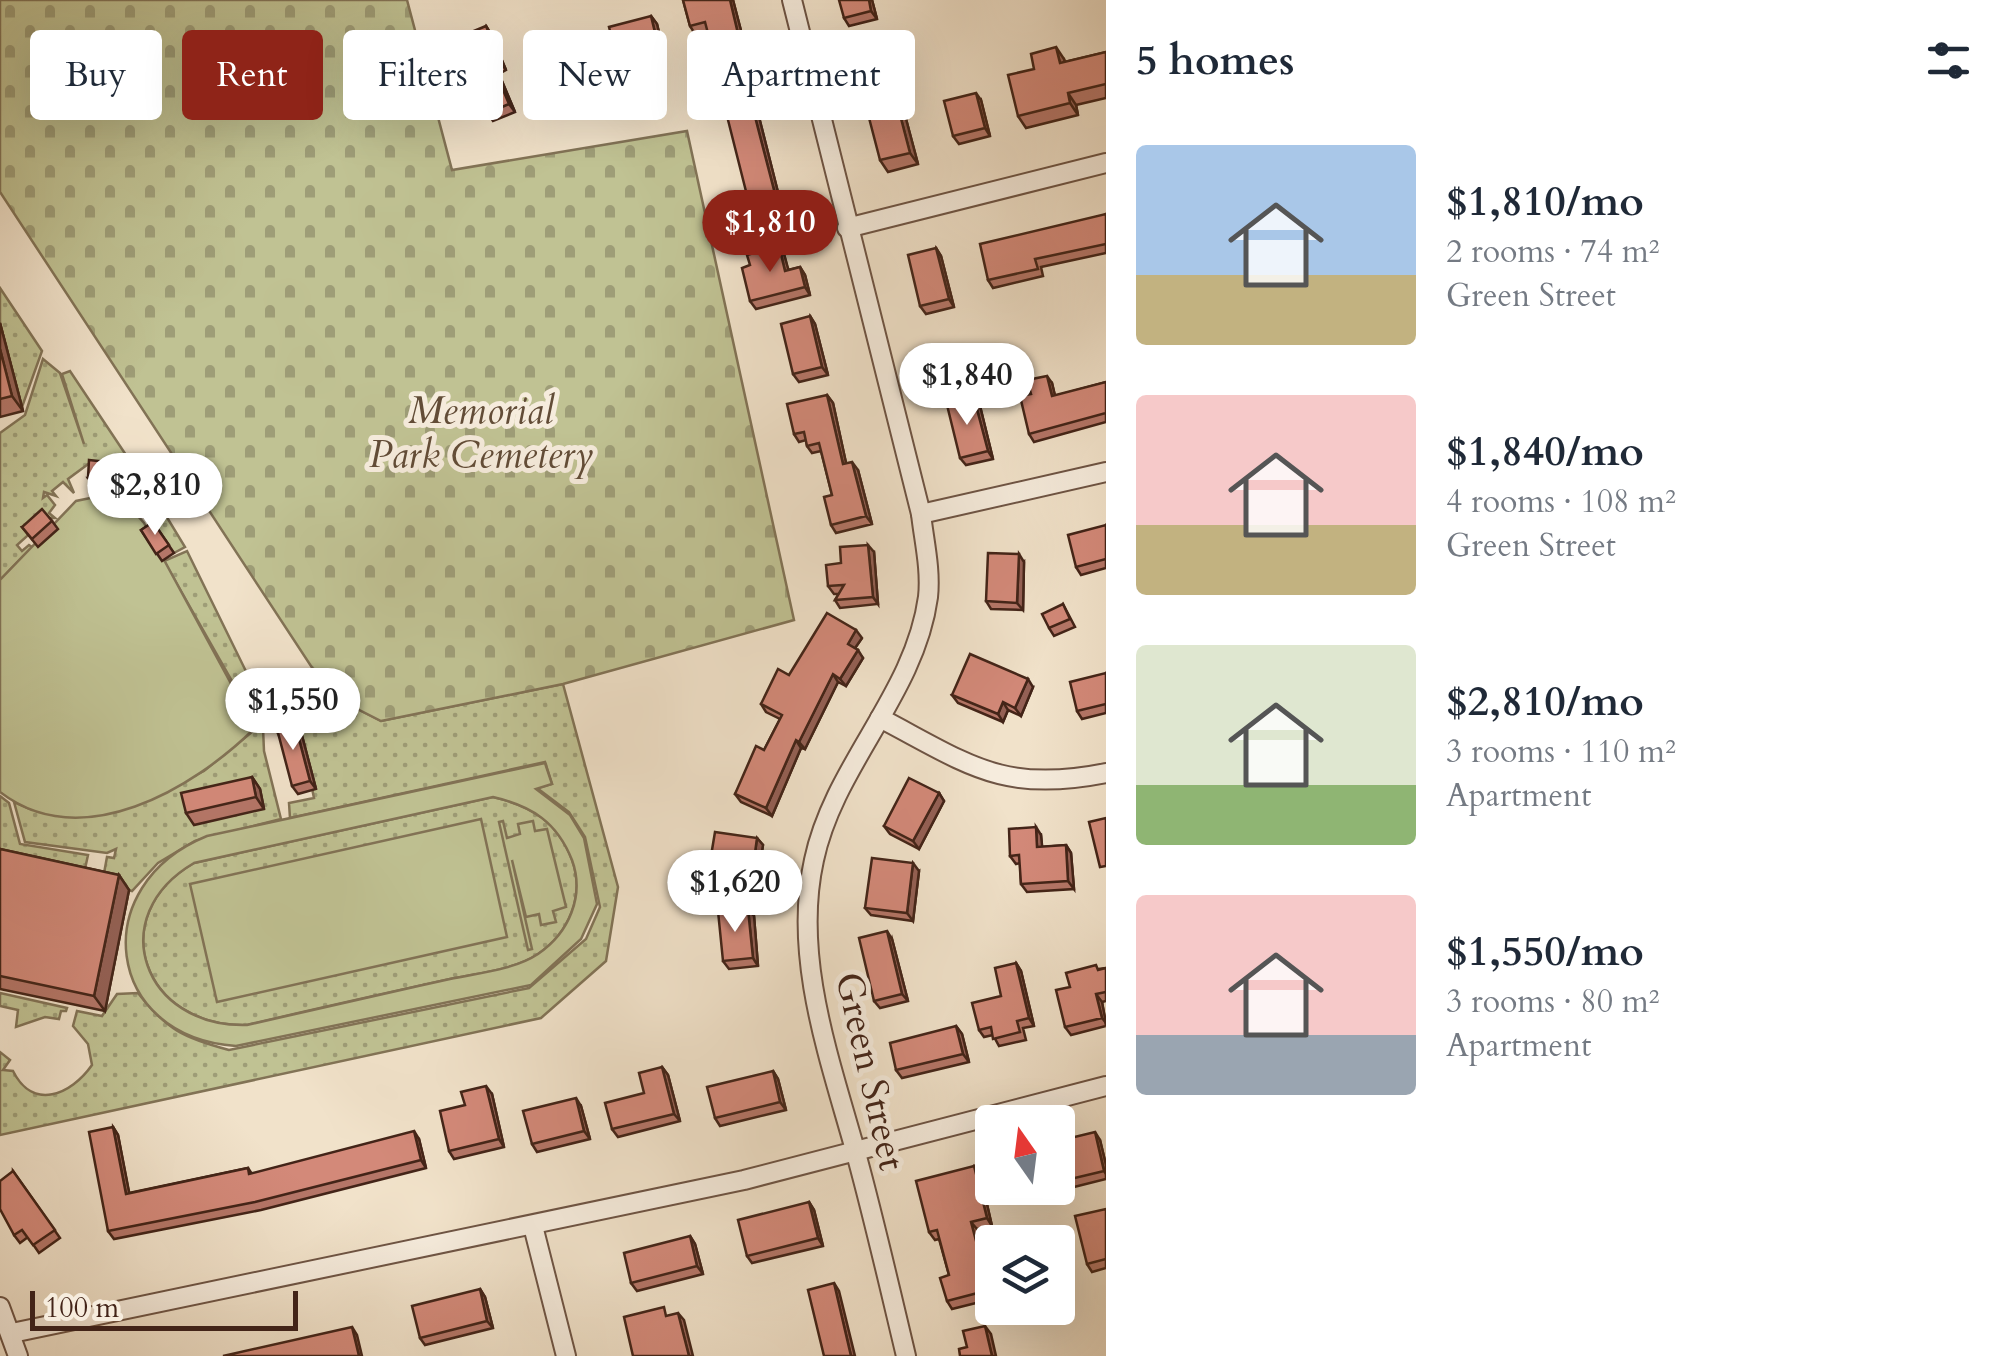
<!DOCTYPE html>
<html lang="en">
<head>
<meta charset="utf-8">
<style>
	:root { --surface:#fff; --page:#f6f6f7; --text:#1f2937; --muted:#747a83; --accent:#8f2418 }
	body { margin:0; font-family:Cardo,serif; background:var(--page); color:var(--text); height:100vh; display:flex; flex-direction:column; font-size:38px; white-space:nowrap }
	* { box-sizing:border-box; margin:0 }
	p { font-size:32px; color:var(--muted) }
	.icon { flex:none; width:55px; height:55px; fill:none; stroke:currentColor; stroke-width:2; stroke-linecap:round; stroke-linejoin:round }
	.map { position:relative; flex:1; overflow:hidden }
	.drawer { display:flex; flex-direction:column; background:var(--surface); width:900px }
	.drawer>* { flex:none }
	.top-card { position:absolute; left:30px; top:30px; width:925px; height:90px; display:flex; gap:20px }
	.needle { width:65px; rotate:346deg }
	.fabs { position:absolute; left:975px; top:1105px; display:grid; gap:20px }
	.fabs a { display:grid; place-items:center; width:100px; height:100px; border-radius:10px; background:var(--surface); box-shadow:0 10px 40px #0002; font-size:50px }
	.scale { position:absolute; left:30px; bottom:25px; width:268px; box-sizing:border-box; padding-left:10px; border:5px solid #432418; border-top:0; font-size:28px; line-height:35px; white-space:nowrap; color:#432418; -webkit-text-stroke:8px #f6ecdd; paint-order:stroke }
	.price { position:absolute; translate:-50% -85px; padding:0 22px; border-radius:35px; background:#fff; color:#222; font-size:32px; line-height:65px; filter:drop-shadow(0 2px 5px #0008) }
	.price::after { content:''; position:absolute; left:50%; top:60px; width:30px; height:22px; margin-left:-15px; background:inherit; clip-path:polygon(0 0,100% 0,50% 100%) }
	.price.current { background:var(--accent); color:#fff }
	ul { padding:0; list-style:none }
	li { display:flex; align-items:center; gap:30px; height:250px; padding:0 30px }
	li span { display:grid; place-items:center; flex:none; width:280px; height:200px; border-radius:10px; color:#555 }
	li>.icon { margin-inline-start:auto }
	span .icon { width:120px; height:120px; fill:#fffc; stroke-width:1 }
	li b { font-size:42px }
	h2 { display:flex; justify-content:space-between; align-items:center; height:120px; padding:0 30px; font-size:42px }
	.chip { padding:0 35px; border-radius:10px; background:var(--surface); box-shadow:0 10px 40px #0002; font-size:35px; line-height:90px }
	.chip.current { background:var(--accent); color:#fff }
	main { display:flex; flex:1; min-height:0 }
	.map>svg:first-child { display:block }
	.grass { fill:url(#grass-dots); stroke:#827356; stroke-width:2.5 }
	.cemetery { fill:url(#cemetery-stones); stroke:#827356; stroke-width:2.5 }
	.garden { fill:#c0c293; stroke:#827356; stroke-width:2.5; fill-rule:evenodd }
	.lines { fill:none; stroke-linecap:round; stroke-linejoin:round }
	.minor-casing { stroke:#6e5444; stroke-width:22 }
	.minor { stroke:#f6ecdd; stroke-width:18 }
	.wall { fill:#b57668; stroke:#432418; stroke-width:2.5 }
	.shaded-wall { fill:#946055; stroke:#432418; stroke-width:2.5 }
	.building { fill:#d38979; stroke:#432418; stroke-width:2.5 }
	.labels { text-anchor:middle; stroke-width:10; stroke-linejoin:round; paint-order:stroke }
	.park-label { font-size:38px; font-style:italic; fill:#624c37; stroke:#f6ecdd }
	.street-label { font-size:38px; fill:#432418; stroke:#f6ecdd }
</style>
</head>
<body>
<main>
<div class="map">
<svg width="1106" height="1356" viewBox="0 0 1106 1356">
	<defs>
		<pattern id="grass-dots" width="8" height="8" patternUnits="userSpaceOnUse" patternTransform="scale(2.5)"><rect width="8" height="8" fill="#c0c293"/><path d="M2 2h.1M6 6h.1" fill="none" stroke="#9e9d77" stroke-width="1.8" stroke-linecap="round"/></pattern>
		<pattern id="cemetery-stones" width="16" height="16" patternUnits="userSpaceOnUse" patternTransform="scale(2.5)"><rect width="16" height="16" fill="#c0c293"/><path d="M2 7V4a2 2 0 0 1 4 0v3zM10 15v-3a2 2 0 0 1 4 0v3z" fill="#9e9d77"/></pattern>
	</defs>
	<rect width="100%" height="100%" fill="#f1e2ca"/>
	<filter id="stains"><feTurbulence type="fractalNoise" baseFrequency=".002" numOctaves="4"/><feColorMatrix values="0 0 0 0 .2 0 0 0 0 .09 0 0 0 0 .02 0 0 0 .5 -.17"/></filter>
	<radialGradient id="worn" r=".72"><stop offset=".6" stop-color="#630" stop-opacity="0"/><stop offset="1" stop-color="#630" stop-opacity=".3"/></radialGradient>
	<g class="grass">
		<polygon points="0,288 42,351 22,407 0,323"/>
		<polygon points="43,359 60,373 84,444 62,374 70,371 142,479 139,483 91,462 68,479 74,493 63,482 52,491 56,496 44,492 43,498 47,495 55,505 49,513 55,518 47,518 17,545 22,551 29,545 32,547 0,580 0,433 25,415"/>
		<polygon points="151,491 185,547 174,553 135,504"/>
		<polygon points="187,551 262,704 264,751 281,819 195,841 158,863 132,891 102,884 107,857 114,858 116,849 107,853 25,842 14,802 32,810 134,805 204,771 258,727 164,561"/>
		<path d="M 563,684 L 618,887 L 606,961 L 541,1018 L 0,1135 L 0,1052 L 10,1060 L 3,1070 L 13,1071 C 33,1111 71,1095 92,1065 L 88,1044 L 73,1026 L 77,1011 L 102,1016 L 117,994 L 138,993 C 167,1030 184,1038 229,1050 L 529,988 L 586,939 L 600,907 L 585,837 L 569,812 L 537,788 L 552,784 L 545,762 L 290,818 L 289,803 L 314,798 L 300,729 L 281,740 L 277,732 L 284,723 L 276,721 L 330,695 L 381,721 Z"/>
		<polygon points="0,796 9,803 20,844 88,855 83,878 0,860"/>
		<path d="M 493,797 C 532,806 557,822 572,860 C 585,895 569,933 538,954 C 514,970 478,973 450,979 C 382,994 314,1009 247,1025 C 143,1028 103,916 194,863 Z"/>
		<polygon points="0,993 67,1008 66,1011 61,1011 59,1019 45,1017 16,1027 18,1010 0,1006"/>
	</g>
	<polygon class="cemetery" points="0,0 407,0 452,170 687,131 794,620 563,684 381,721 330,695 0,192"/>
	<g class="garden">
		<path d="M 100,496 L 130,507 L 144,523 L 255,728 C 193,789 82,855 0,792 L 0,580 L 76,501 Z"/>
		<path d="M 545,763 L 552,784 L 536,789 L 570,815 L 584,838 L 597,904 L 581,939 L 531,985 L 236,1046 C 104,1037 86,885 207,836 ZM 493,797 C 532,806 557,822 572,860 C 585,896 569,933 538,954 C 514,970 478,973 450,979 C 382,994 314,1010 247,1025 C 143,1028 103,916 194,863 Z"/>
		<polygon points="481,819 507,937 217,1002 190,884"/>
		<polygon points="503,821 507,838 520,834 518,824 533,821 535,831 547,829 566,907 553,911 556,922 541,925 539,914 526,917 512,860 532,949 528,950 499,822"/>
	</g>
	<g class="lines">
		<defs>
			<g id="minor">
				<path d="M 792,0 L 921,514 C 924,541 931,569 928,597 C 915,694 834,765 814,860 C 792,959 831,1062 857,1157 C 875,1223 890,1289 906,1356"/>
				<polyline points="847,228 1106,163"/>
				<polyline points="921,514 1106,472"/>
				<path d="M 880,718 C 968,764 1002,794 1106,773"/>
				<polyline points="533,1226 566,1356"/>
				<polyline points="0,1307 18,1356"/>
				<polyline points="12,1333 744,1180 1106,1086"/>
			</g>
		</defs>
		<use href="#minor" class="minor-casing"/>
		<use href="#minor" class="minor"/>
	</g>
	<g class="wall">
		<polygon points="683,0 733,0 745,46 717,53 711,45 708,31 695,34 690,26"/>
		<polygon points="872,0 877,19 849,26 844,18"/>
		<polygon points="651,16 657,24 664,53 622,63 616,55"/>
		<polygon points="486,26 491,34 506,70 499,74 515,112 493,121 488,113 476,86 462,92 456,84"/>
		<polygon points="1106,52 1106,98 1076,105 1078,115 1026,128 1018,116 1034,69 1064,59 1065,62"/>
		<polygon points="578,61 579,65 591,62 597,69 602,90 561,101 555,93"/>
		<polygon points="883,67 891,95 869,101 863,93"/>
		<polygon points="981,100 990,136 959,144 953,136"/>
		<polygon points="898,107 906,119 918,164 888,172 880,160"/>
		<polygon points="753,109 759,117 786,224 760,231 754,223"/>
		<polygon points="1106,214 1106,253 1041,267 1043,276 993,288 988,280"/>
		<polygon points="936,248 941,256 954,307 926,314 920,306"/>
		<polygon points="784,254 788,270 800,267 805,275 810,295 756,309 750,301"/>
		<polygon points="810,316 815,324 828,375 799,382 793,374"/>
		<polygon points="0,323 23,411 0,417"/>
		<polygon points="1106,382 1106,422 1034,442 1029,434 1031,394 1052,383 1055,396"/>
		<polygon points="827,395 833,403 846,463 858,470 872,524 836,533 831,525 832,495 821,451 812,453 807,446 806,440 799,442 794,434"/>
		<polygon points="974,398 980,406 993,459 966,465 960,458"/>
		<polygon points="134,476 140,484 129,499 119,489 94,485 88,478"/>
		<polygon points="52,521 58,529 38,547 22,527"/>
		<polygon points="153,522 174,553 162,561 141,530"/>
		<polygon points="1106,525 1106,568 1081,575 1076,567"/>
		<polygon points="874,552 878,604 840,608 835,600 839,594 834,594 828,586 841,563"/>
		<polygon points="1024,562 1023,610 991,609 986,601"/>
		<polygon points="1063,604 1075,627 1054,636 1049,628"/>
		<polygon points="862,638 855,648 863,658 846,686 838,682 805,749 801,748 772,816 741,802 735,794 764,750 780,719 766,712 761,704 789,675"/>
		<polygon points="1106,673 1106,713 1082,719 1077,711"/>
		<polygon points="1033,687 1021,716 1008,710 1003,722 958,703 952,695"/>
		<polygon points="300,728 316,789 298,794 292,786"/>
		<polygon points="252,777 260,789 264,809 194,825 186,813"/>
		<polygon points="939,793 944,801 919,849 890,834 884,826"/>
		<polygon points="1041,835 1042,847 1066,845 1071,853 1074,889 1027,892 1021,884 1020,863 1016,864 1010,856"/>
		<polygon points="757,838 763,845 756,891 727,887 721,879 723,870 716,869 710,862"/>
		<polygon points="0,849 119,875 129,890 105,1011 0,989"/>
		<polygon points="919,871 913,921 871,915 865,908"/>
		<polygon points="748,909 754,916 758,966 729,969 723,961"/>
		<polygon points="892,939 908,1001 880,1008 874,1001"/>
		<polygon points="1016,963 1021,971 1034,1026 1023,1028 1026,1040 999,1046 993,1035 984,1037 979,1030 1001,996"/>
		<polygon points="1106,968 1106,1001 1102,1002 1106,1026 1071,1035 1065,1027 1099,969"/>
		<polygon points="956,1026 962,1034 969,1062 902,1078 896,1070"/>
		<polygon points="662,1067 668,1075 680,1121 618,1137 612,1129 644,1093"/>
		<polygon points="773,1071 778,1079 786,1110 720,1126 715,1118"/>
		<polygon points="492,1094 504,1147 454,1159 449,1151 465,1105"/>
		<polygon points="581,1106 590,1139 537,1152 532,1144"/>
		<polygon points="113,1127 118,1135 129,1193 248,1168 252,1174 419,1139 426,1168 261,1210 114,1239 108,1231"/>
		<polygon points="1100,1140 1106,1165 1106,1179 1042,1195 1037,1188 1058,1188 1058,1141"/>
		<polygon points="974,1166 980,1174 992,1226 977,1229 992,1291 992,1299 952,1309 947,1301 949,1275 939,1239 935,1240 929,1232"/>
		<polygon points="13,1171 60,1238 39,1253 28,1237 20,1243 14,1235"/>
		<polygon points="809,1202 814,1210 823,1246 752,1263 747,1256"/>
		<polygon points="1106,1209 1106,1268 1092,1272 1087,1264"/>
		<polygon points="690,1236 695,1244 703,1274 637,1291 631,1283"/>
		<polygon points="480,1289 485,1297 493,1328 425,1345 420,1338"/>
	</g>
	<g class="shaded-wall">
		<polygon points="730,0 733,0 745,46 739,38"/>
		<polygon points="869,0 872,0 877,19 871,11"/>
		<polygon points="651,16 657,24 664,53 658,45"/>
		<polygon points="486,26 491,34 506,70 501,63"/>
		<polygon points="1056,47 1064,59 1068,75 1060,63"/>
		<polygon points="878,59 883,67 891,95 886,87"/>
		<polygon points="591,62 597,69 602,90 596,83"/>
		<polygon points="493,66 499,74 515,112 509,104"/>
		<polygon points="976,93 981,100 990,136 985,128"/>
		<polygon points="1068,93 1076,105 1078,115 1070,103"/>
		<polygon points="898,107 906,119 918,164 910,153"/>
		<polygon points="753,109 759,117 786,224 781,217"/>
		<polygon points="779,246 784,254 791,279 785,271"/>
		<polygon points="936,248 941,256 954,307 949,299"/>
		<polygon points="800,267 805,275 810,295 805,287"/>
		<polygon points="810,316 815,324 828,375 822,367"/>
		<polygon points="0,323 23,411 12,396 0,349"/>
		<polygon points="1047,376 1052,383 1057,404 1052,396"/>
		<polygon points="827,395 833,403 848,472 843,464"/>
		<polygon points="974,398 980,406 993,459 988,451"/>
		<polygon points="852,462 858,470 872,524 866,516"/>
		<polygon points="134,476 140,484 129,499 124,491"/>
		<polygon points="868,545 874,552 878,604 873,597"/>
		<polygon points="1019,554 1024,562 1023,610 1017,603"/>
		<polygon points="856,630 862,638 853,651 848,644"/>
		<polygon points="858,650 863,658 846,686 840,679"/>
		<polygon points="833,674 838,682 805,749 799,742"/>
		<polygon points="1028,679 1033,687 1021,716 1015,708"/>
		<polygon points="1003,702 1008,710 1003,722 998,714"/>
		<polygon points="294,720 300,728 316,789 310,781"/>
		<polygon points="796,740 801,748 772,816 766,808"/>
		<polygon points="252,777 260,789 264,809 256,797"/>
		<polygon points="939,793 944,801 919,849 913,841"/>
		<polygon points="1036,827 1041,835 1043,855 1037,847"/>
		<polygon points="757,838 763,845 756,891 751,883"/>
		<polygon points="1066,845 1071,853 1074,889 1068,881"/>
		<polygon points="913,863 919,871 913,921 907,913"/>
		<polygon points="119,875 129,890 105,1011 94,996"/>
		<polygon points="748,909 754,916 758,966 753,958"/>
		<polygon points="887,931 892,939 908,1001 902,994"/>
		<polygon points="1016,963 1021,971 1034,1026 1029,1018"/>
		<polygon points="1096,994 1102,1002 1106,1023 1102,1018"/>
		<polygon points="956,1026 962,1034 969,1062 963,1054"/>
		<polygon points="662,1067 668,1075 680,1121 674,1114"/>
		<polygon points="773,1071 778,1079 786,1110 780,1102"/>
		<polygon points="486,1086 492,1094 504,1147 499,1139"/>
		<polygon points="576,1098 581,1106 590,1139 584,1131"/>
		<polygon points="113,1127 118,1135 131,1202 126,1194"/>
		<polygon points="414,1131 419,1139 426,1168 421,1160"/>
		<polygon points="1095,1132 1100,1140 1106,1165 1106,1174 1104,1171"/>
		<polygon points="974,1166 980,1174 992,1226 987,1218"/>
		<polygon points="809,1202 814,1210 823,1246 818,1238"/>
		<polygon points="971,1222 977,1229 992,1295 989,1290"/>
		<polygon points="690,1236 695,1244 703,1274 697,1266"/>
		<polygon points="834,1283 839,1291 855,1356 851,1356"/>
		<polygon points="480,1289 485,1297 493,1328 487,1321"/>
		<polygon points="678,1313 684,1320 693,1356 689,1356"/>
		<polygon points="985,1326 991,1334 996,1356 992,1356"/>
		<polygon points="352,1327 357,1335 362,1356 359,1356"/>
	</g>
	<g class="building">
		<polygon points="683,0 730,0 739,38 711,45 705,22 690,26"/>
		<polygon points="839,0 869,0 871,11 844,18"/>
		<polygon points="651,16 658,45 616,55 609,27"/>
		<polygon points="486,26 501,63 493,66 509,104 488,113 473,77 456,84 440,45"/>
		<polygon points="1056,47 1060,63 1106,52 1106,84 1068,93 1070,103 1018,116 1008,75 1034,69 1031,54"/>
		<polygon points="573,53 576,65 591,62 596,83 555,93 547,59"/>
		<polygon points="878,59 886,87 863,93 856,66"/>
		<polygon points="976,93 985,128 953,136 944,101"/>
		<polygon points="898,107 910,153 880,160 868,114"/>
		<polygon points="753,109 781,217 754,223 727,116"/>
		<polygon points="1106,214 1106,244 1035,259 1038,269 988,280 980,244"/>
		<polygon points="779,246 785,271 800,267 805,287 750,301 742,268 750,265 747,255"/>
		<polygon points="936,248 949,299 920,306 908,255"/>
		<polygon points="810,316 822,367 793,374 781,324"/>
		<polygon points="0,349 12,396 0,399"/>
		<polygon points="1047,376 1052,396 1106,382 1106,413 1029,434 1020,396 1031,394 1027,380"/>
		<polygon points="827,395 843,464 852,462 866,516 831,525 824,497 832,495 819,443 807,446 804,432 794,434 787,404"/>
		<polygon points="974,398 988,451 960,458 947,405"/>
		<polygon points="89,460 116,463 134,476 124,491 113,482 88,478"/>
		<polygon points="42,509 52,521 32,539 22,527"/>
		<polygon points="153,522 169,545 156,554 141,530"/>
		<polygon points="1106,525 1106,559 1076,567 1068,535"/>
		<polygon points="868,545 873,597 835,600 844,585 828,586 826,565 841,563 840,547"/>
		<polygon points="988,553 1019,554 1017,603 986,601"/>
		<polygon points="1063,604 1070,619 1049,628 1042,614"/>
		<polygon points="827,613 856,630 848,644 858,650 840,679 833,674 799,742 796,740 766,808 735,794 756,746 764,750 782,715 761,704 778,669 789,675"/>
		<polygon points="970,654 1028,679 1015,708 1003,702 998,714 952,695"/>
		<polygon points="1106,673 1106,704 1077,711 1070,682"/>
		<polygon points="294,720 310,781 292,786 276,725"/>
		<polygon points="252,777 256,797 186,813 181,793"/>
		<polygon points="909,778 939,793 913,841 884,826"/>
		<polygon points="1106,818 1106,866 1100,867 1089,822"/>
		<polygon points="1036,827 1037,847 1066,845 1068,881 1021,884 1019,855 1010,856 1009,829"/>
		<polygon points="715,832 757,838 751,883 721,879 724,864 710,862"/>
		<polygon points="0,849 119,875 94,996 0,976"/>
		<polygon points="872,858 913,863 907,913 865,908"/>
		<polygon points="748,909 753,958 723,961 718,911"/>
		<polygon points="887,931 902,994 874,1001 859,938"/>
		<polygon points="1016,963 1029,1018 1017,1021 1020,1032 993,1039 991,1027 979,1030 972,1003 1001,996 995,968"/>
		<polygon points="1096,965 1098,970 1106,968 1106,992 1096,994 1102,1018 1065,1027 1056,990 1070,987 1066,973"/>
		<polygon points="956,1026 963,1054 896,1070 890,1043"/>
		<polygon points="662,1067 674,1114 612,1129 605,1103 644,1093 639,1073"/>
		<polygon points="773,1071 780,1102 715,1118 707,1087"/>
		<polygon points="486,1086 499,1139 449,1151 440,1111 465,1105 461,1092"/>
		<polygon points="576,1098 584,1131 532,1144 523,1111"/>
		<polygon points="113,1127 126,1194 248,1168 249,1174 414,1131 421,1160 255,1202 108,1231 89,1132"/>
		<polygon points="1095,1132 1104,1171 1058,1182 1058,1141"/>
		<polygon points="974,1166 987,1218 971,1222 989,1290 947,1301 940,1278 949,1275 937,1230 929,1232 916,1181"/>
		<polygon points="13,1171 55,1230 33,1245 22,1230 14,1235 0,1209 0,1181"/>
		<polygon points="809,1202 818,1238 747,1256 738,1220"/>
		<polygon points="1106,1209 1106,1259 1087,1264 1075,1216"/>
		<polygon points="690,1236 697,1266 631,1283 624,1253"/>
		<polygon points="834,1283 851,1356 824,1356 808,1290"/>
		<polygon points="480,1289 487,1321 420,1338 412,1306"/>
		<polygon points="664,1307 666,1316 678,1313 689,1356 633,1356 624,1317"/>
		<polygon points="985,1326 992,1356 960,1356 959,1349 967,1347 963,1331"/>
		<polygon points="352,1327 359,1356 223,1356"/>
	</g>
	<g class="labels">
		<g class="park-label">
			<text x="481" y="423">Memorial<tspan x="481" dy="44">Park Cemetery</tspan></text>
		</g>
		<g class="street-label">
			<text transform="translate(871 1071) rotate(77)" y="13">Green Street</text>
		</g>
	</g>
	<rect width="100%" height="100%" filter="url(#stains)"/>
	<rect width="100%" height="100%" fill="url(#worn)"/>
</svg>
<div class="fabs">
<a><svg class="needle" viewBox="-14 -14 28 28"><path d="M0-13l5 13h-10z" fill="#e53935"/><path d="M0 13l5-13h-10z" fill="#747a83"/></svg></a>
<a><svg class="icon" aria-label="layers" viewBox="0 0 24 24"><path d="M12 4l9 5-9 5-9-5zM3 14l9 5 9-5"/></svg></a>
</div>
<div class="scale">100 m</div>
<b class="price current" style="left:770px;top:275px">$1,810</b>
<b class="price" style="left:967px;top:428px">$1,840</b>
<b class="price" style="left:155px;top:538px">$2,810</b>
<b class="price" style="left:293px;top:753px">$1,550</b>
<b class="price" style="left:735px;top:935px">$1,620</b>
<div class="top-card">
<a class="chip">Buy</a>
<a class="chip current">Rent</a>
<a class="chip">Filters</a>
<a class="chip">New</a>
<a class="chip">Apartment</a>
</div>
</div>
<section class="drawer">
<h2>5 homes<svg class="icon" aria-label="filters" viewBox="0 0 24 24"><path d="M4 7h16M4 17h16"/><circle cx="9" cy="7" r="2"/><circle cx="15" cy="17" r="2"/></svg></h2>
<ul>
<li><span style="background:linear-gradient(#a9c7e8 65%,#c2b280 0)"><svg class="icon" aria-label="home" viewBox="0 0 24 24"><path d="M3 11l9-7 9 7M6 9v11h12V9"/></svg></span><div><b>$1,810/mo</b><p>2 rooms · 74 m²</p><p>Green Street</p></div></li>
<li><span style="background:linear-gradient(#f6c9c9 65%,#c2b280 0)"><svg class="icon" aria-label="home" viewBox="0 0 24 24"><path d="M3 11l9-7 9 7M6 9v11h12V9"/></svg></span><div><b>$1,840/mo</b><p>4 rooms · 108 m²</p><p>Green Street</p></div></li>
<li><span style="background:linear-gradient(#dfe7d0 70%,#8fb573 0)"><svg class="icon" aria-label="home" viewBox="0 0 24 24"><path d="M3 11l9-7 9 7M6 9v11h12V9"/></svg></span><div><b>$2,810/mo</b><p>3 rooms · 110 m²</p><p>Apartment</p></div></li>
<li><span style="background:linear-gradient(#f6c9c9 70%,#9aa5b1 0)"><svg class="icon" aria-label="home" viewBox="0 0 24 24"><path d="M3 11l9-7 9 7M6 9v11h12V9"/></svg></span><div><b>$1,550/mo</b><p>3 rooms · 80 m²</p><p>Apartment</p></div></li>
</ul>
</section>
</main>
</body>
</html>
